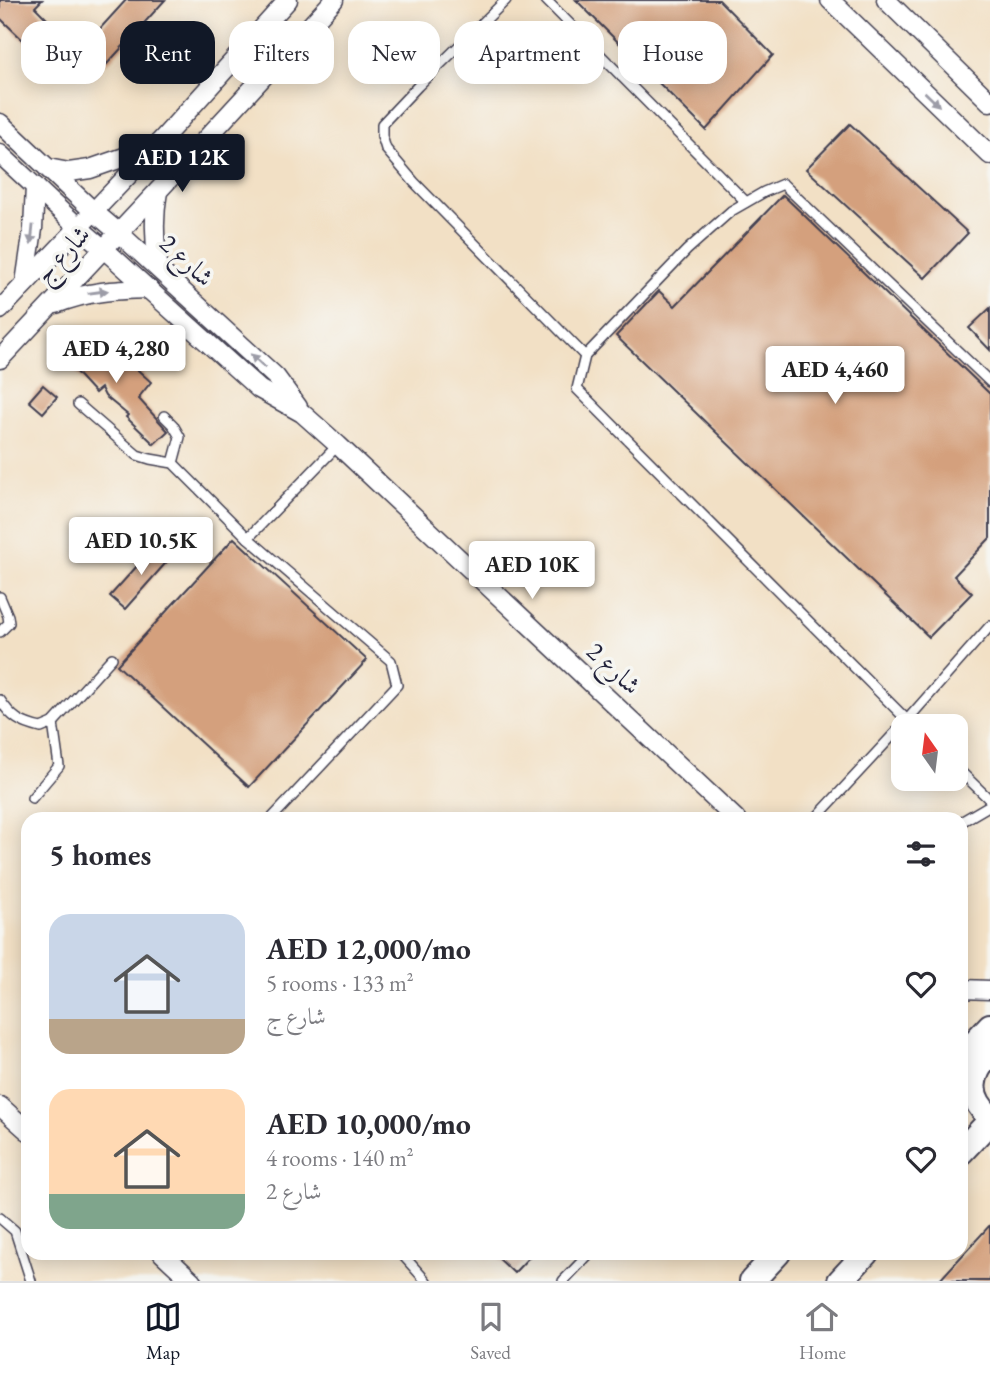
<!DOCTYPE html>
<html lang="en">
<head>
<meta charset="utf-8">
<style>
	:root { --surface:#fff; --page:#f2f2f3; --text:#2b2b33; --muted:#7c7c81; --line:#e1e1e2; --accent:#111827 }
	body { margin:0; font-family:"EB Garamond",Amiri,serif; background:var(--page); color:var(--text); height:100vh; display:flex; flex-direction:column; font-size:26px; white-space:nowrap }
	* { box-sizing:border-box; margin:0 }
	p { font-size:23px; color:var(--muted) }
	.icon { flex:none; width:38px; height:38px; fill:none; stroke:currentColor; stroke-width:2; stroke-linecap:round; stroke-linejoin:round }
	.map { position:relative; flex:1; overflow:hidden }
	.side { position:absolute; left:21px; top:812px; width:947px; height:448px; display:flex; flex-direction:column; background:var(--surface); border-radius:21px; box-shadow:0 4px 18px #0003 }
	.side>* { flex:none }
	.hud { position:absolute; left:21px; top:21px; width:948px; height:63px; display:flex; gap:14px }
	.needle { width:46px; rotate:346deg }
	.buttons { position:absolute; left:891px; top:714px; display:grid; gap:14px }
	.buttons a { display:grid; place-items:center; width:77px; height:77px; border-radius:14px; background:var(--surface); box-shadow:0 4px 18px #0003; font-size:35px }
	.price { position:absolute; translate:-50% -60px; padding:0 16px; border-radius:7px; background:#fff; color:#222; font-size:23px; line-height:46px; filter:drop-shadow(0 2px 4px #0008) }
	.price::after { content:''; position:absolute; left:50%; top:42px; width:21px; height:16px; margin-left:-10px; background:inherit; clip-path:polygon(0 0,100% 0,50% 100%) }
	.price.active { background:var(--accent); color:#fff }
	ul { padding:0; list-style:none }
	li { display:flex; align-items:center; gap:21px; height:175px; padding:0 28px }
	li span { display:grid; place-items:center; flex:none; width:196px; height:140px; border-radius:21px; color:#555 }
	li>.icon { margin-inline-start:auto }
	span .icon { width:84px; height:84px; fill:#fffc; stroke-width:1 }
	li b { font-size:30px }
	h2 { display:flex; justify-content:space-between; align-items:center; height:84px; padding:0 28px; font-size:30px }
	.chip { padding:0 24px; border-radius:21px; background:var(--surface); box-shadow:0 4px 18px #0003; font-size:24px; line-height:63px }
	.chip.active { background:var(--accent); color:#fff }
	.menu { display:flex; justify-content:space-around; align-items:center; height:98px; border-top:2px solid var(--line); background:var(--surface); font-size:19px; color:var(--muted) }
	.menu a { display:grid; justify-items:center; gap:4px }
	.menu .active { color:var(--accent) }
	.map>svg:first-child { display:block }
	.building { fill:#d4a07d }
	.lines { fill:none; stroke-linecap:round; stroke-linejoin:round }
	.lane-casing { stroke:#413e50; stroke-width:12 }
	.street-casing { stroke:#413e50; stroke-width:21 }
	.secondary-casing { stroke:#413e50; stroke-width:28 }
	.lane { stroke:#fff; stroke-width:9 }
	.street { stroke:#fff; stroke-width:18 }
	.secondary { stroke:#fff; stroke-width:24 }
	.oneway { fill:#9c9ca7 }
	.labels { text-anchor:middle; stroke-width:7; stroke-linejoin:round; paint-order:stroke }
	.street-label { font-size:26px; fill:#22223b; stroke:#f6f6f2 }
</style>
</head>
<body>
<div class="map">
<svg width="990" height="1281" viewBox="0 0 990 1281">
	<rect width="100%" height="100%" fill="#f6f6f2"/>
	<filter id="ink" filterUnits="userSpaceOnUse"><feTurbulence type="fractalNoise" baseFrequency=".0143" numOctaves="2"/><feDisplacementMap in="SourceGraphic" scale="14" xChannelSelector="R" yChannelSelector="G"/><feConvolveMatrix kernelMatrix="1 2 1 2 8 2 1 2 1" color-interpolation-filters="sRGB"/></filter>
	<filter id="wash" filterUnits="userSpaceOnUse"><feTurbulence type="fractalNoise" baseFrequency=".00686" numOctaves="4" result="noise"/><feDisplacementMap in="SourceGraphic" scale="28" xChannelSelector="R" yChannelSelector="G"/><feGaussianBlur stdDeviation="1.57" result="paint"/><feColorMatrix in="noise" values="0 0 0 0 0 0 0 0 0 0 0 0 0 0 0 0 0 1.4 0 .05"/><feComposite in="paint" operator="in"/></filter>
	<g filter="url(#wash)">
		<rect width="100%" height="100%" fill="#f2e0c5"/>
		<g id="blocks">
			<g class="building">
				<polygon points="0,0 42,0 35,7 49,21 27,44 0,18"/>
				<polygon points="126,0 165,0 107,64 86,44"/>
				<polygon points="576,0 719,0 773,55 706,130"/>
				<polygon points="850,124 968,233 925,278 806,169"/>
				<polygon points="783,195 990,394 990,538 954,576 972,593 929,637 616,336 659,291 675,306"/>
				<polygon points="990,308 990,350 969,328"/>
				<polygon points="81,337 108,363 118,352 151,382 139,397 140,398 139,399 168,431 154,444 126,417 128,415 105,396 101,388 95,393 62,357"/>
				<polygon points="43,385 57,397 43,413 29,401"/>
				<polygon points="234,538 367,660 249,787 117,665"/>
				<polygon points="157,544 171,557 125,609 110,596"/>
				<polygon points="990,1225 990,1281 939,1281"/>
				<polygon points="493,1253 533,1253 514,1273"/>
			</g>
		</g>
	</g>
	<g filter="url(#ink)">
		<use href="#blocks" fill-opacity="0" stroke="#413e50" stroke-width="2"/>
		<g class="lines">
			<defs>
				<g id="lane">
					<polyline points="506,0 418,86 382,124 382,136 386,149 414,182 585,356"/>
					<polyline points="546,0 746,202"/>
					<polyline points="78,404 137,455 150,459 173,463 248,538"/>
					<polyline points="164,416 173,425 180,437 173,463"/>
					<polyline points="0,597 8,616 9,623 0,632"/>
					<path d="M 0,700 C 12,718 20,723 41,728 L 53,723 L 112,658"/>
					<polyline points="913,726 577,389 585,356 687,250 731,211 764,192 783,184 990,382"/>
					<polyline points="956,767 990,800"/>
					<polyline points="32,798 59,766 53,723"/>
					<polyline points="271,819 397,685 391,661 248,538 338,445"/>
					<polyline points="815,819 907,720 990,626"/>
					<polyline points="961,822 990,805"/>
					<polyline points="0,1218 15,1231 31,1281"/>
					<polyline points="401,1253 426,1281"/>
					<polyline points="563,1281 590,1253"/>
				</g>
				<g id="street">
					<polyline points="830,0 990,155"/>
					<polyline points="886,0 990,102"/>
					<polyline points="0,123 93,211 119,233 276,377 298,407"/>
					<polyline points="0,154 78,227 104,249 259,389 302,413 338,445 736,819"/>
					<polyline points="48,168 69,172 90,169 153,147"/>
					<path d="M 158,191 C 153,218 154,242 159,269"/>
					<polyline points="25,283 33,229 35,186"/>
					<path d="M 56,304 C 88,291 115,290 149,289"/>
					<polyline points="0,310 156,146 288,0"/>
					<polyline points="0,359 158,191 334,0"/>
					<polyline points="961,989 990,990"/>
					<polyline points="0,1106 28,1131"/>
					<polyline points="162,1253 192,1281"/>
				</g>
				<g id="secondary">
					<path d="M 990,1053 C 969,1076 967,1096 990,1117"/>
					<polyline points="961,1057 990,1026"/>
					<polyline points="961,1152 990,1121"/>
					<polyline points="752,1281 778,1253"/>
					<polyline points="840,1281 866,1253"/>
				</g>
			</defs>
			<use href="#lane" class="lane-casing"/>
			<use href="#street" class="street-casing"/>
			<use href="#secondary" class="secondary-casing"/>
			<use href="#lane" class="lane"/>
			<use href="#street" class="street"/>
			<use href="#secondary" class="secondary"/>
		</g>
		<defs><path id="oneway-solid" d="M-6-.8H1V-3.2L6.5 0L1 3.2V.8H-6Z" transform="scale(1.75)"/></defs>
		<g class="oneway">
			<use href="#oneway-solid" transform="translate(932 99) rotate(44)"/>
			<use href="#oneway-solid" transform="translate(32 235) rotate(96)"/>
			<use href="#oneway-solid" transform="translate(98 292) rotate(-8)"/>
			<use href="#oneway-solid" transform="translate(258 361) rotate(-137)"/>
		</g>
	</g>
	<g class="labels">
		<g class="street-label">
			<text transform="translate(62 254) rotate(-47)" y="9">شارع ج</text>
			<text transform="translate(187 260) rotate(43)" y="9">شارع 2</text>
			<text transform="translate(614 668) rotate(43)" y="9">شارع 2</text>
		</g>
	</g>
</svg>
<div class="buttons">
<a><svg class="needle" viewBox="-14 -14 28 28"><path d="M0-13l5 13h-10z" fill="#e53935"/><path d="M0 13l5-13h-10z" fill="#7c7c81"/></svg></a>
</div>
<b class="price active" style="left:182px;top:194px">AED 12K</b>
<b class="price" style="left:116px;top:385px">AED 4,280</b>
<b class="price" style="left:835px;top:406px">AED 4,460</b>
<b class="price" style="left:141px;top:577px">AED 10.5K</b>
<b class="price" style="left:532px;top:601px">AED 10K</b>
<div class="hud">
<a class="chip">Buy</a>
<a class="chip active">Rent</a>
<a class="chip">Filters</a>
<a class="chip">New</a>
<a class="chip">Apartment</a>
<a class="chip">House</a>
</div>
<section class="side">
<h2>5 homes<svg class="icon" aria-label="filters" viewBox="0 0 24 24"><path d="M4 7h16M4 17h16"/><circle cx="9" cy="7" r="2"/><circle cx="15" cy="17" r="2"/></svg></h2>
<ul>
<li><span style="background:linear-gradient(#c9d6e8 75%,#b9a48a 0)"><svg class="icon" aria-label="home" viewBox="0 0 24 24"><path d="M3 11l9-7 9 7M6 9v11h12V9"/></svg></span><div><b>AED 12,000/mo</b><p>5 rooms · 133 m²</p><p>شارع ج</p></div><svg class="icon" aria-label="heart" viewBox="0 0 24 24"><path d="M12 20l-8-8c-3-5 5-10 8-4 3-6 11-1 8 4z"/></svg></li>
<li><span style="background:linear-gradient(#ffd9b3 75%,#7fa58c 0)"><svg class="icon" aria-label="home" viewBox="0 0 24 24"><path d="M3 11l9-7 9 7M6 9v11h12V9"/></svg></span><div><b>AED 10,000/mo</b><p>4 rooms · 140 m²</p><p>شارع 2</p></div><svg class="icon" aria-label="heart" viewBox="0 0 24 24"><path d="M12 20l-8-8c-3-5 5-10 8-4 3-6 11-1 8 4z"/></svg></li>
</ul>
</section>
</div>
<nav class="menu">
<a class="active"><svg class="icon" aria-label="map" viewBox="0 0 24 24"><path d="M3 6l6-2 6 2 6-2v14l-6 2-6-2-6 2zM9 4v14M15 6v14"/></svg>Map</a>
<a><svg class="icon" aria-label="saved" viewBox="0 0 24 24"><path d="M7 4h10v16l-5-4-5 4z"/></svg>Saved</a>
<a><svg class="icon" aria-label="home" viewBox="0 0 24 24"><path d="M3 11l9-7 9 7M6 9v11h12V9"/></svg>Home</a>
</nav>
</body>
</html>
